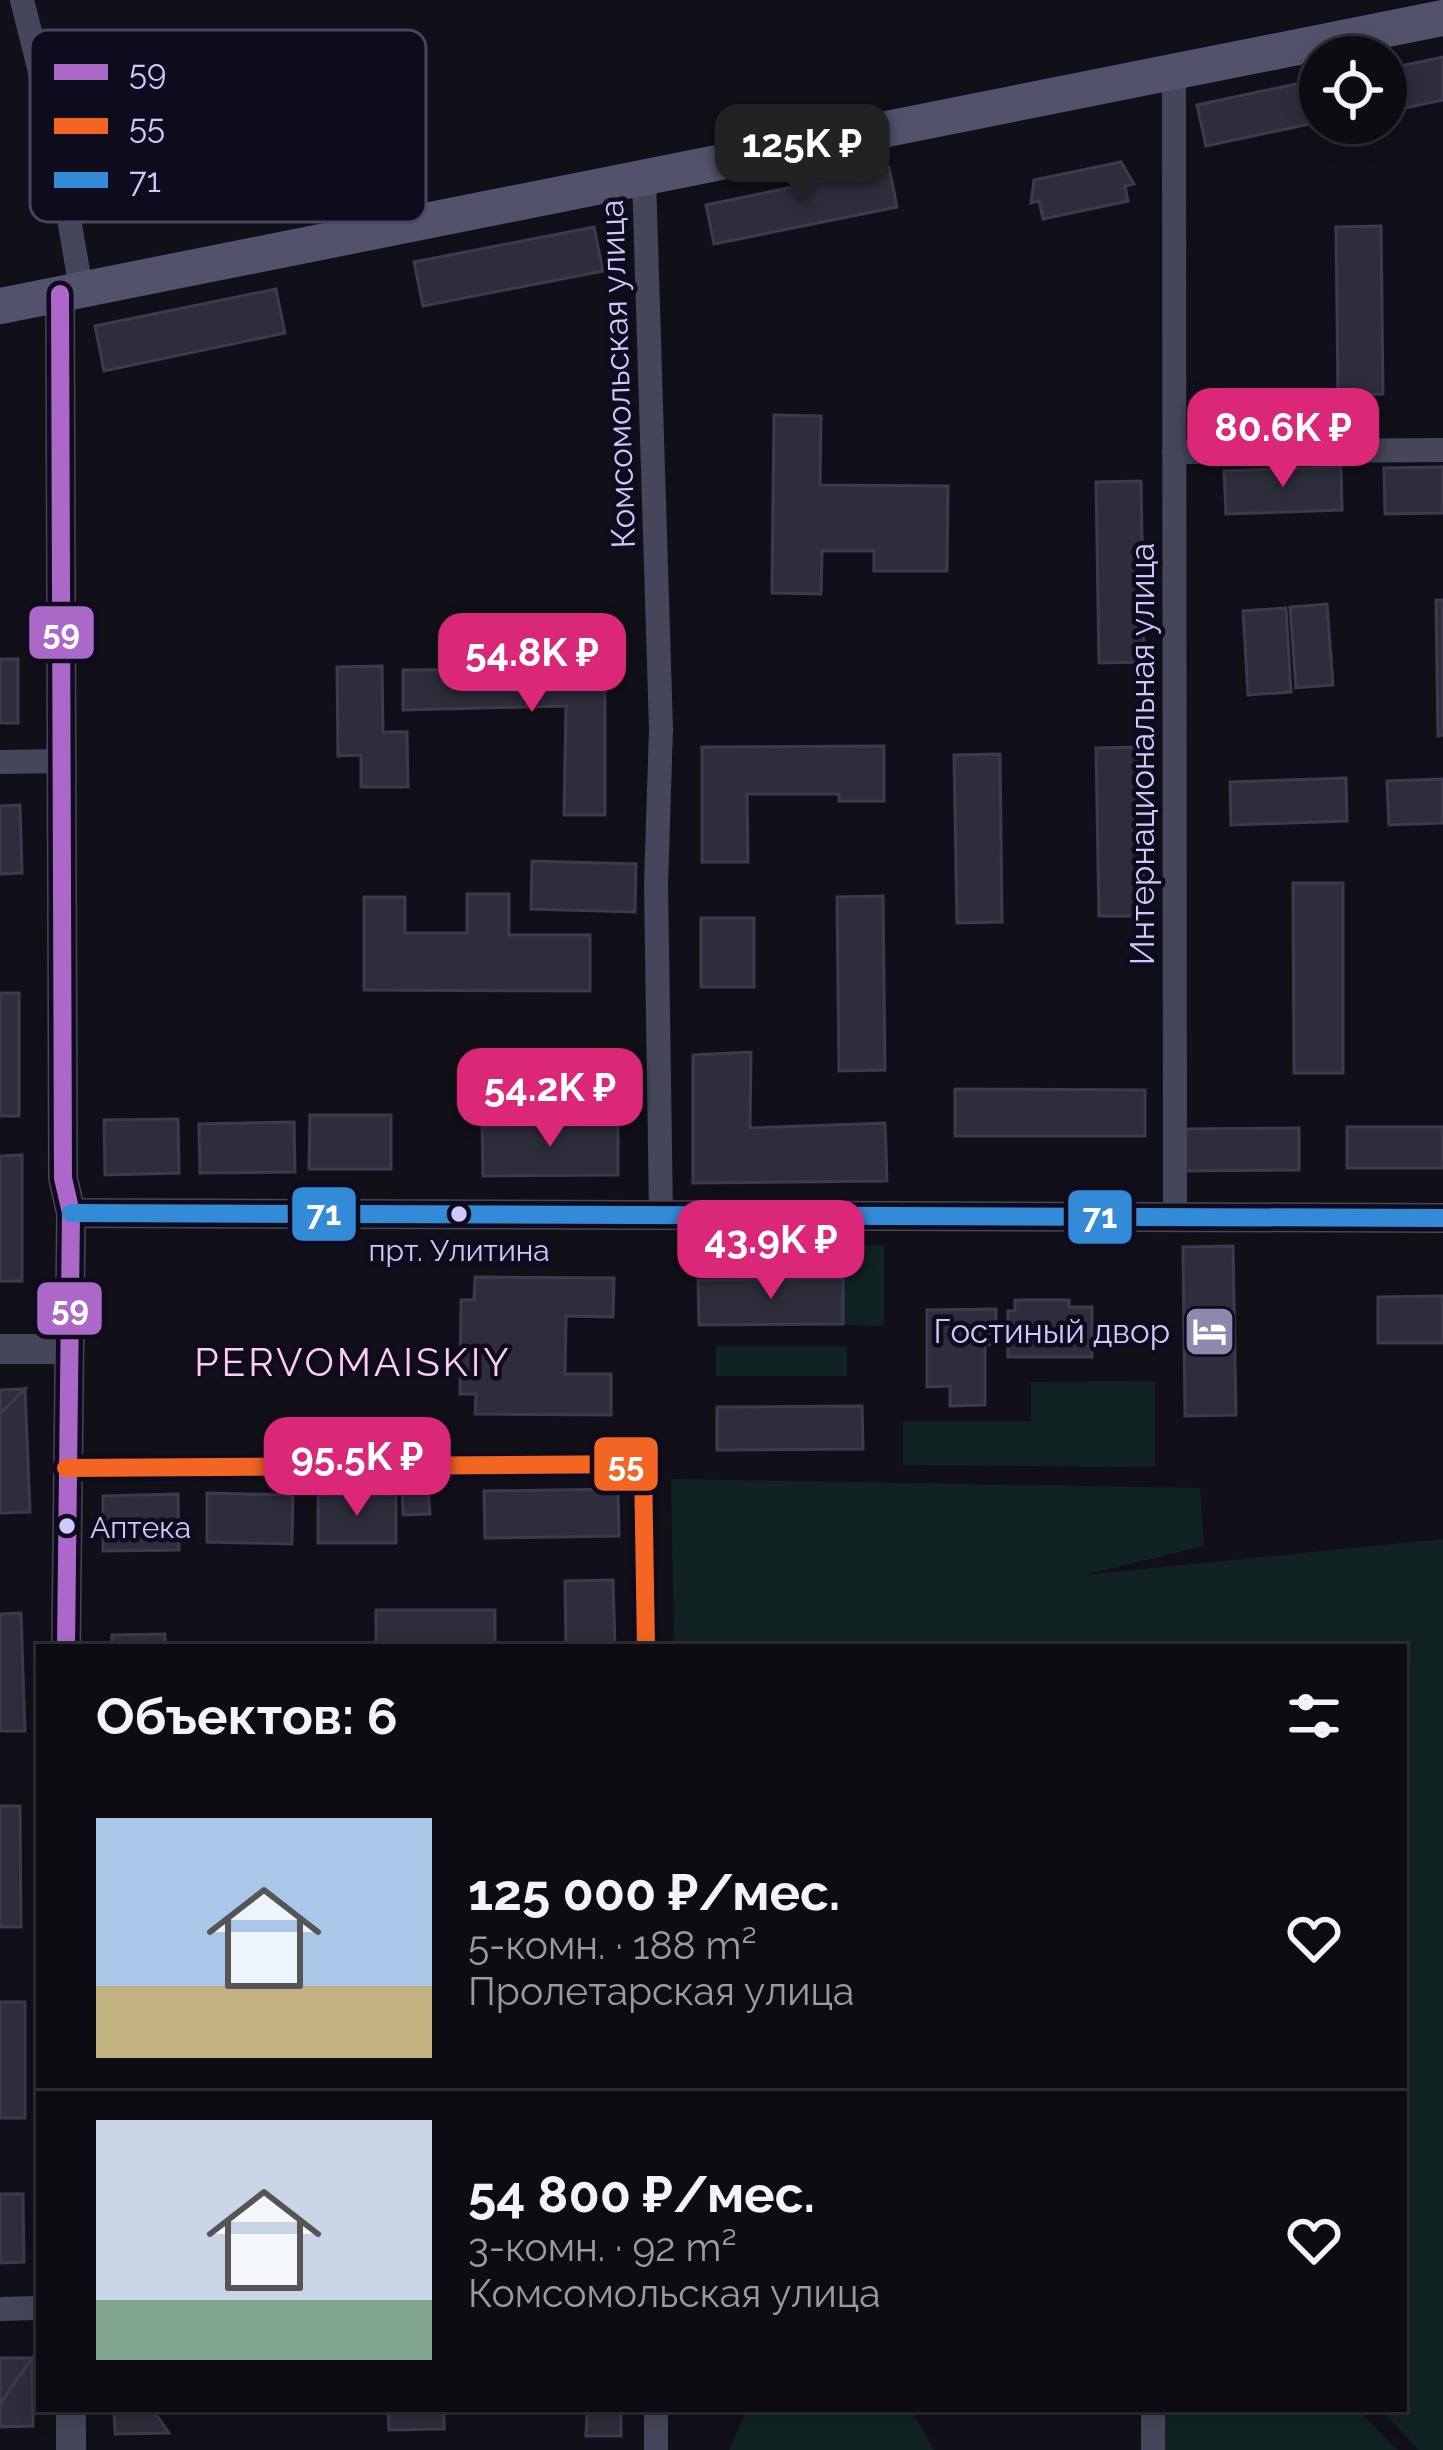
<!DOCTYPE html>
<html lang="ru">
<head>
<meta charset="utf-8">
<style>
	:root { --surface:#0d0c12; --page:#1b1a20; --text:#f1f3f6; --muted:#9a9b9f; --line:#2d2c32; --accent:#db2777 }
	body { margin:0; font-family:Raleway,sans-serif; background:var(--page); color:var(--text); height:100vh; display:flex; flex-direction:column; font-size:45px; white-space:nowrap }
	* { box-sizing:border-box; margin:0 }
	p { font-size:39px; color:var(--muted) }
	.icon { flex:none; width:66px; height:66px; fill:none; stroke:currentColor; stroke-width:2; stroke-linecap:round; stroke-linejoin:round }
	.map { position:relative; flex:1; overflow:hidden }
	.side { position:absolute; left:36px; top:1644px; width:1371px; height:768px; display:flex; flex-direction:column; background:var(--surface); border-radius:0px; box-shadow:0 6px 18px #0003,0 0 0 3px var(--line) }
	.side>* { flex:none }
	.buttons { position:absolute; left:1299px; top:36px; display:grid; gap:24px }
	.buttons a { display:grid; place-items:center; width:108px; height:108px; border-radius:50%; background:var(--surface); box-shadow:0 6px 18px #0003,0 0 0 3px var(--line); font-size:60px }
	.price { position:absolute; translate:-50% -102px; padding:0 27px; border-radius:24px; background:var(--accent); color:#fff; font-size:39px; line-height:78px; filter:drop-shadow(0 3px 6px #0008) }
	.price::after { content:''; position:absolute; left:50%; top:72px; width:36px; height:27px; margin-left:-18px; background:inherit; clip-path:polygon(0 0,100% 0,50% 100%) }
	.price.on { background:#222; color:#fff }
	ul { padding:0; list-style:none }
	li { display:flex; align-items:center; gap:36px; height:300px; padding:0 60px }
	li+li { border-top:3px solid var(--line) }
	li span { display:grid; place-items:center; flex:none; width:336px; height:240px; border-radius:0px; color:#555 }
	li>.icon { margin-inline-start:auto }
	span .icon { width:144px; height:144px; fill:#fffc; stroke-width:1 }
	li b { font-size:51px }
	h2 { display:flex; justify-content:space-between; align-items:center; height:144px; padding:0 60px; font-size:51px }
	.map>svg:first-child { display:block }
	.green { fill:#102322 }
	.building { fill:#2e2d3c; stroke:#3c3a4d; stroke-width:3 }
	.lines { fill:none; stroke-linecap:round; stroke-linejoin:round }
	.minor { stroke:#454659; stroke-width:24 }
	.tertiary { stroke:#454659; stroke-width:30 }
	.secondary { stroke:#52526c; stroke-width:36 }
	.bus-1-casing { stroke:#0e0c1c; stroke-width:27 }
	.bus-2-casing { stroke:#0e0c1c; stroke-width:27 }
	.bus-3-casing { stroke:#0e0c1c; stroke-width:27 }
	.bus-1 { stroke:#ac68c9; stroke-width:18 }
	.bus-2 { stroke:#f26522; stroke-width:18 }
	.bus-3 { stroke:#338bd7; stroke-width:18 }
	.bus-dot { fill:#cccafd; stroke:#0e0c1c; stroke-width:4.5 }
	.labels { text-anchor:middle; stroke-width:9; stroke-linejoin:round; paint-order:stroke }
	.bus-label { font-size:30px; fill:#cccafd; stroke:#0e0c1c }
	.street-label { font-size:33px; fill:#cccafd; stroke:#0e0c1c }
	.poi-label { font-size:33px; fill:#cccafd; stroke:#0e0c1c; text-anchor:end }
	.quarter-label { font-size:39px; letter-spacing:3px; fill:#fdccef; stroke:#0e0c1c }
	.key { fill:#0e0c1c; stroke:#474560; stroke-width:3 }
	.key-label { font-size:33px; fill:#cccafd }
	.line-badge { stroke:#0e0c1c; stroke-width:4.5 }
	.badge-label { font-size:33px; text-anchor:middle; font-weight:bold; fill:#fff }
</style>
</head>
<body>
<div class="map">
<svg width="1443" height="2450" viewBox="0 0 1443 2450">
	<rect width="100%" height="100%" fill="#111018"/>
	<g class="green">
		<polygon points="709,1245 884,1245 884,1326 844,1325 843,1279 709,1279"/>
		<rect x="716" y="1346" width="131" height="30"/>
		<polygon points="1155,1381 1155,1467 903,1465 903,1421 1031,1421 1031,1382"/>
		<polygon points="671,1479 1200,1488 1204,1546 1084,1575 1443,1539 1443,2450 1419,2450 1380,2409 1404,2409 1404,1647 674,1647"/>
		<polygon points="747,2409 911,2409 934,2450 729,2450"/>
		<polygon points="1161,2409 1357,2409 1397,2450 1163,2450"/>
	</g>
	<g class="building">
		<polygon points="1443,57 1443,100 1386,112 1386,69"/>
		<polygon points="1305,82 1314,123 1206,146 1197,105"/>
		<polygon points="1121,162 1134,184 1125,186 1128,201 1043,219 1039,201 1031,203 1034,180"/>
		<polygon points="889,167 897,207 714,244 706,205"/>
		<polygon points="1381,226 1383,394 1338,395 1336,227"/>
		<polygon points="594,227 603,271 423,306 414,262"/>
		<polygon points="276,289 285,333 104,371 95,326"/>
		<polygon points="774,415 821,416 820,485 948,486 947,571 874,571 874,551 822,551 821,594 772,593"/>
		<polygon points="1341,467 1342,510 1226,514 1224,471"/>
		<polygon points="1443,467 1443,513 1385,514 1384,468"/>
		<polygon points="1141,481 1144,662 1099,663 1096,482"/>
		<polygon points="1436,600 1443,600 1443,735 1438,736"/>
		<polygon points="1327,604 1333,685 1296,688 1290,607"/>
		<polygon points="1286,608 1291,692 1248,695 1243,611"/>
		<rect x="0" y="659" width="18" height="64"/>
		<polygon points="382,666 383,732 407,732 408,787 361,787 361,755 338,756 337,667"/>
		<polygon points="605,669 605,815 564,815 566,706 403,710 403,670"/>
		<polygon points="884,746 884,801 839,801 839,794 747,794 748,862 702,862 702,747"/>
		<polygon points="1141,747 1144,916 1099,916 1096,748"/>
		<polygon points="1000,754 1002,922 957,923 954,755"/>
		<polygon points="1346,778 1347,821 1231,825 1230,782"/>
		<polygon points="1443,779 1443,823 1389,825 1387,781"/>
		<polygon points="20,805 22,873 0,874 0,806"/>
		<polygon points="532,861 636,864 635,912 531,909"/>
		<polygon points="1293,883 1343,883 1343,1073 1294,1073"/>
		<polygon points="467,894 509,894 509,935 590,935 590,991 364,990 364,897 405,897 405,933 467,933"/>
		<polygon points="883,896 885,1070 839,1071 837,897"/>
		<rect x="701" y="918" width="53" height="69"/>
		<rect x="0" y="993" width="19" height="123"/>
		<polygon points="751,1052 750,1128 885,1123 887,1181 693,1183 693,1055"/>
		<polygon points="955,1089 1145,1090 1145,1136 955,1136"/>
		<polygon points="310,1115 391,1115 391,1169 309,1169"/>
		<polygon points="178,1119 179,1173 105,1175 104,1120"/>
		<polygon points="294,1122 295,1172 200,1173 199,1124"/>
		<polygon points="618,1125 618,1175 483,1176 482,1126"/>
		<rect x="1347" y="1127" width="96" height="41"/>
		<polygon points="1299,1128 1299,1170 1178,1171 1178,1129"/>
		<polygon points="22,1155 22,1281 0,1281 0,1156"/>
		<polygon points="1233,1246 1236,1415 1185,1416 1183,1247"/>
		<polygon points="475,1277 614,1278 613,1317 566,1316 565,1374 611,1374 611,1415 475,1414 476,1394 460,1394 461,1300 474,1300"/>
		<polygon points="843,1279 843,1324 699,1325 698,1280"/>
		<polygon points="1443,1296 1443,1343 1378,1343 1378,1297"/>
		<polygon points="1015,1300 1069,1300 1069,1307 1092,1307 1092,1357 1008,1357 1008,1311 1015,1311"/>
		<polygon points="996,1309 996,1344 985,1345 985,1405 950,1406 950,1386 927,1387 927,1310"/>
		<polygon points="25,1389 0,1414 0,1390"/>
		<polygon points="25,1389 30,1512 0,1513 0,1414"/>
		<polygon points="862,1406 863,1449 717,1450 717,1407"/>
		<polygon points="428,1488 430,1514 403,1515 402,1489"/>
		<polygon points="618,1489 619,1536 485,1538 484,1491"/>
		<polygon points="207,1493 293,1495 292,1544 207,1542"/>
		<polygon points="178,1494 179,1550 103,1551 103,1496"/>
		<rect x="318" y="1495" width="78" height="48"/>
		<polygon points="613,1580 615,1647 566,1647 565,1581"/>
		<rect x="376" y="1610" width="119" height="37"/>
		<polygon points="21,1613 25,1731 0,1731 0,1614"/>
		<polygon points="165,1634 165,1647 112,1647 112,1635"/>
		<polygon points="0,1806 20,1806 21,1927 0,1927"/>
		<rect x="0" y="2002" width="25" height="116"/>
		<polygon points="0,2194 23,2194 24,2262 0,2263"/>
		<polygon points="0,2358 32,2358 0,2404"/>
		<polygon points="32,2358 33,2426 0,2427 0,2404"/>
		<polygon points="114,2409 152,2409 169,2433 115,2434"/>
		<polygon points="388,2409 444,2409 444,2429 389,2430"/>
		<polygon points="587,2409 621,2409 621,2436 586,2436"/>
	</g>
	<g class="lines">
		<g class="minor">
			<polyline points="22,0 52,119 81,289"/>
			<polyline points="1174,74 1175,1217"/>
			<polyline points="644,178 661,729 656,884 661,1214"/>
			<polyline points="1174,452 1443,450"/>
			<polyline points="0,762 60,761"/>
			<polyline points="66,1468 643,1464 646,1647"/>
			<polyline points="0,2309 39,2308"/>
			<polyline points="656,2409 656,2450"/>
			<polyline points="1153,2409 1153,2450"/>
		</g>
		<g class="tertiary">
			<polyline points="60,294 63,1178 71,1213 66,1647"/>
			<polyline points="71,1213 1443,1218"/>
			<polyline points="0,1349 68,1349"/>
			<polyline points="71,2409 71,2450"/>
		</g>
		<polyline class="secondary" points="0,306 1443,18"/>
		<defs>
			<polyline id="bus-1" points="60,294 63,1178 71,1213 66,1647"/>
			<polyline id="bus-2" points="66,1468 643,1464 646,1647"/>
			<polyline id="bus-3" points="71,1213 1443,1218"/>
		</defs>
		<use href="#bus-1" class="bus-1-casing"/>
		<use href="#bus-2" class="bus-2-casing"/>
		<use href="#bus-3" class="bus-3-casing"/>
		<use href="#bus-1" class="bus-1"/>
		<use href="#bus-2" class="bus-2"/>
		<use href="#bus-3" class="bus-3"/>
	</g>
	<defs>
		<symbol id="hotel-square" viewBox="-11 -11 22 22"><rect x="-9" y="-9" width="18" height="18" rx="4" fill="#8b89ad" stroke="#0e0c1c"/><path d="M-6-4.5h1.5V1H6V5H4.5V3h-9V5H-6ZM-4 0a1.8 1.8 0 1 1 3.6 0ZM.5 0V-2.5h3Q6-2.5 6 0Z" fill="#fff"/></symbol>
	</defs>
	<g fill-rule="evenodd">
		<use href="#hotel-square" x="1180" y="1302" width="59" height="59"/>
	</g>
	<g class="bus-dot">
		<circle cx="459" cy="1214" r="10"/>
		<circle cx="67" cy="1526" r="10"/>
	</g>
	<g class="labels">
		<g class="bus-label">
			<text x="459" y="1261">прт. Улитина</text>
			<text x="90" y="1538" text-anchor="start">Аптека</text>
		</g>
		<g class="street-label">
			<text transform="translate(617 374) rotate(-92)" y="12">Комсомольская улица</text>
			<text transform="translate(1142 754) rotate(-90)" y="12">Интернациональная улица</text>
		</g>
		<g class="poi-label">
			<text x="1170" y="1343">Гостиный двор</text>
		</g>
		<g class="quarter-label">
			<text x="353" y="1376">PERVOMAISKIY</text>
		</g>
	</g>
	<rect x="30" y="30" width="396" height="192" rx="18" class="key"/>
	<rect x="54" y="64" width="54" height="16" fill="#ac68c9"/>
	<rect x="54" y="118" width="54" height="16" fill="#f26522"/>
	<rect x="54" y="172" width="54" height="16" fill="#338bd7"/>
	<g class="key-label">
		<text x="129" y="84">59</text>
		<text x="129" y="138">55</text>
		<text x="129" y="192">71</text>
	</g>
	<g class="line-badge">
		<rect x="27" y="604" width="69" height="57" rx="12" fill="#ac68c9"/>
		<rect x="290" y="1185" width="68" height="58" rx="12" fill="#338bd7"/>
		<rect x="1066" y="1188" width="68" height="58" rx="12" fill="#338bd7"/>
		<rect x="35" y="1280" width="69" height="57" rx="12" fill="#ac68c9"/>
		<rect x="592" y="1435" width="68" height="58" rx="12" fill="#f26522"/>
	</g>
	<g class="badge-label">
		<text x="61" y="644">59</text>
		<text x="324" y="1225">71</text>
		<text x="1100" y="1228">71</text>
		<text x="70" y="1320">59</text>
		<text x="626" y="1476">55</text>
	</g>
</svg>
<div class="buttons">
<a><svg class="icon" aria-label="locate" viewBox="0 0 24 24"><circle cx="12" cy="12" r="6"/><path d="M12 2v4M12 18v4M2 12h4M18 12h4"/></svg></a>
</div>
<b class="price on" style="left:802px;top:206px">125K ₽</b>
<b class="price" style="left:1283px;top:490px">80.6K ₽</b>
<b class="price" style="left:532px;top:715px">54.8K ₽</b>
<b class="price" style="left:550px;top:1150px">54.2K ₽</b>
<b class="price" style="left:771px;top:1302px">43.9K ₽</b>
<b class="price" style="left:357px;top:1519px">95.5K ₽</b>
<section class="side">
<h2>Объектов: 6<svg class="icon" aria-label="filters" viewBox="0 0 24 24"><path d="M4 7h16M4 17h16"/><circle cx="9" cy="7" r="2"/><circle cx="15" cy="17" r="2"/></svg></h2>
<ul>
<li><span style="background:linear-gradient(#a9c7e8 70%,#c2b280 0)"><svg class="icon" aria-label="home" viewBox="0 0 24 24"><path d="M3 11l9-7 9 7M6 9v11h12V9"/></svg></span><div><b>125 000 ₽/мес.</b><p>5-комн. · 188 m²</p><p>Пролетарская улица</p></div><svg class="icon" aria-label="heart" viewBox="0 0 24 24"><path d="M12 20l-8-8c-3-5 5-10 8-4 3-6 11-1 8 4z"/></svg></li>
<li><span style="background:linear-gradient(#c9d6e8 75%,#7fa58c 0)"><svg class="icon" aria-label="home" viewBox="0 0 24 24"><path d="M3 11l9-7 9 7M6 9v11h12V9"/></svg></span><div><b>54 800 ₽/мес.</b><p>3-комн. · 92 m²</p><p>Комсомольская улица</p></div><svg class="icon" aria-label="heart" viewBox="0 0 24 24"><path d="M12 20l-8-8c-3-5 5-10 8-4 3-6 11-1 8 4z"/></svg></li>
</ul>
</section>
</div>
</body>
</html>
